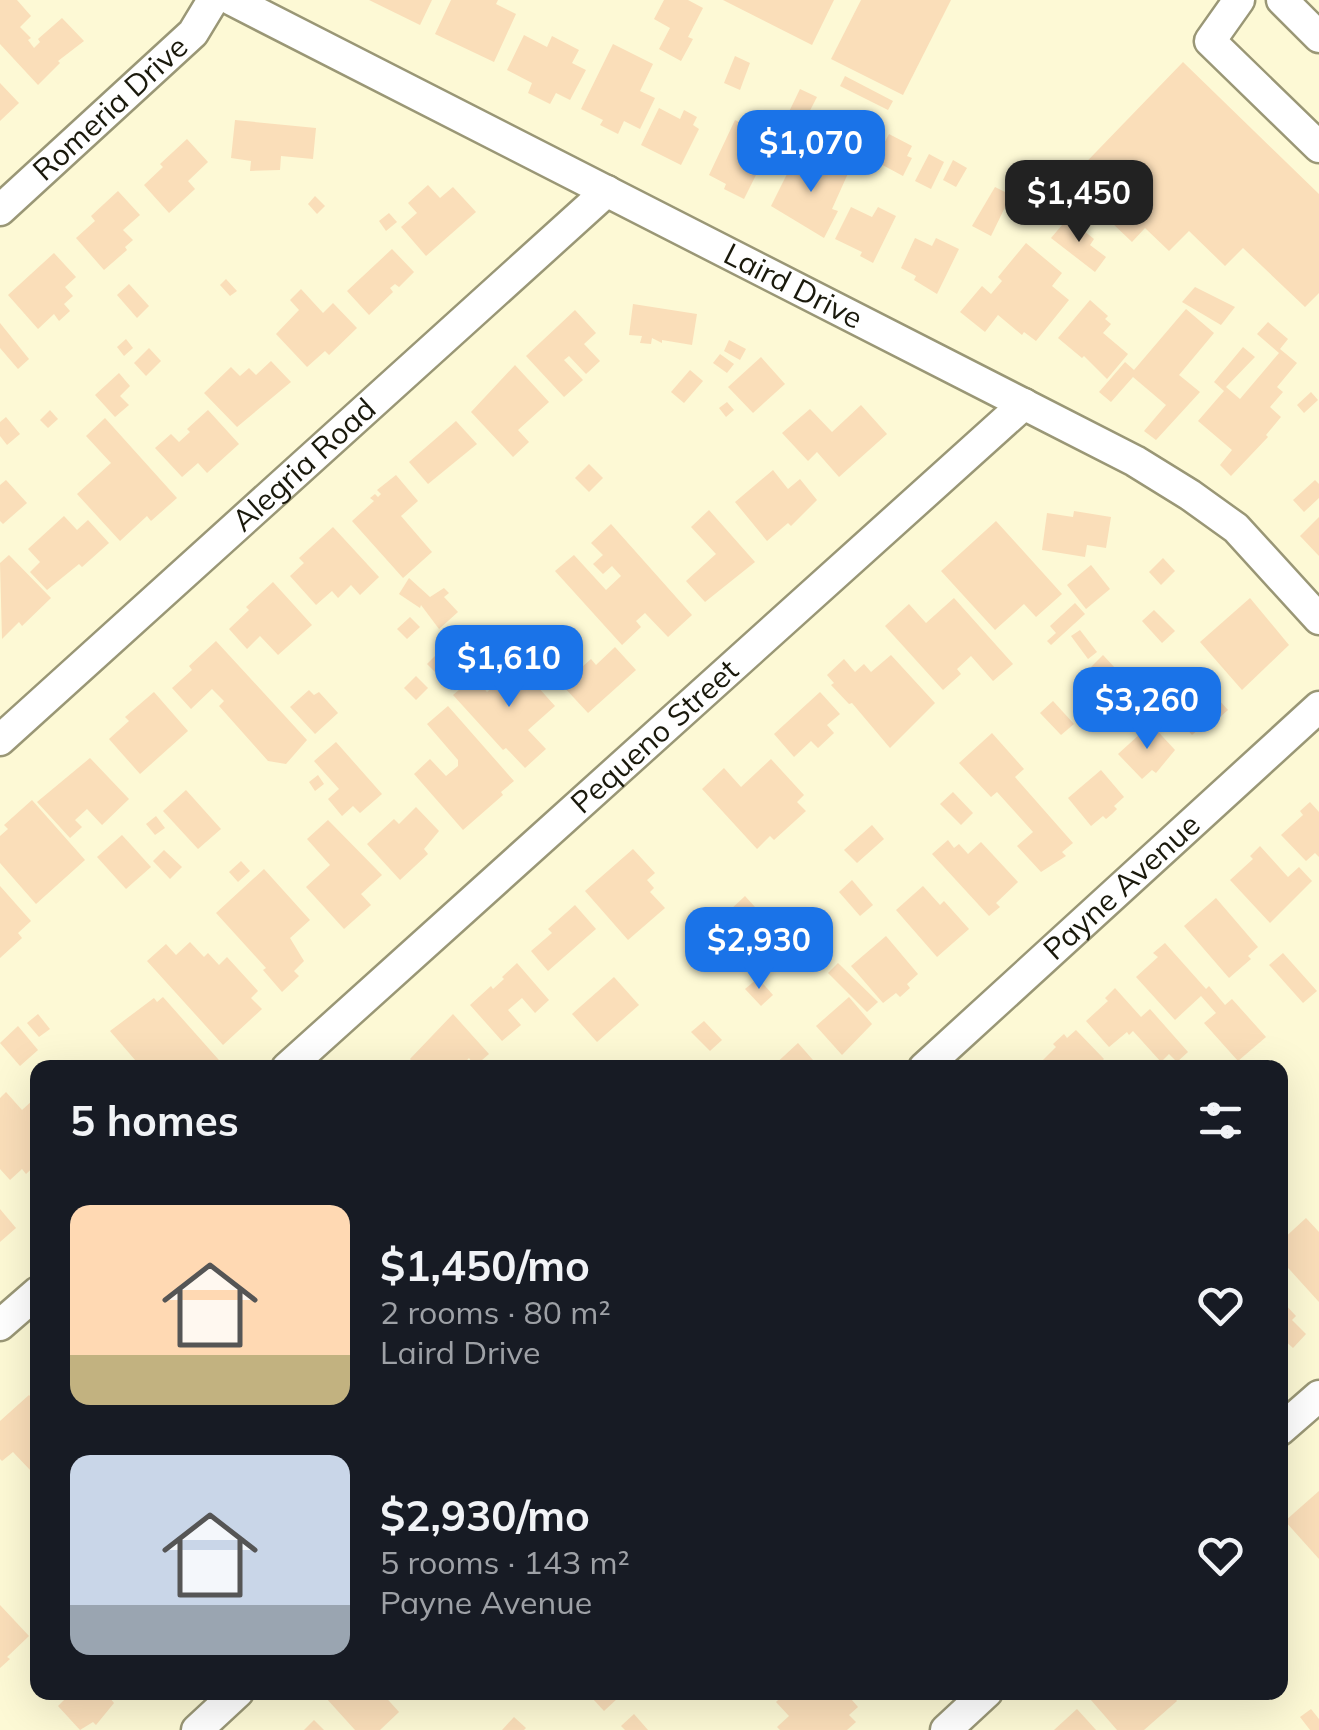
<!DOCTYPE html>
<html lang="en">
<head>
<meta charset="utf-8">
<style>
	:root { --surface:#171b24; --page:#20242c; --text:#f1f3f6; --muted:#9ea1a6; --accent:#1a73e8 }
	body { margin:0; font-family:Mulish,sans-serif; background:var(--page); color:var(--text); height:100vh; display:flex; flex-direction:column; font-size:38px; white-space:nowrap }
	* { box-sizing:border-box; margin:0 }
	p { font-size:32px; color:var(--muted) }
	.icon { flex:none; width:55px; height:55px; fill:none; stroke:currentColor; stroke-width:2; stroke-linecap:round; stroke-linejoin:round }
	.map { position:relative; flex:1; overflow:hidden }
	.drawer { position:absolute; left:30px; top:1060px; width:1258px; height:640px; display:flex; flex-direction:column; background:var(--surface); border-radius:20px; box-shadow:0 10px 40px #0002 }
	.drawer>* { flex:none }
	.price { position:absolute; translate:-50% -85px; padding:0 22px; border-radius:20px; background:var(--accent); color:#fff; font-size:32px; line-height:65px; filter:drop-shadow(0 2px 5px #0008) }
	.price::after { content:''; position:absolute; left:50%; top:60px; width:30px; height:22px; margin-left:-15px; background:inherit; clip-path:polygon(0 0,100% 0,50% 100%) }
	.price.active { background:#222; color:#fff }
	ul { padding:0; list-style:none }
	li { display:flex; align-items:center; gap:30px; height:250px; padding:0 40px }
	li span { display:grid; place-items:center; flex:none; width:280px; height:200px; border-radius:20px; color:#555 }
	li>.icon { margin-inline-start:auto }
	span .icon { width:120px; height:120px; fill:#fffc; stroke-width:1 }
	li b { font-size:42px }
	h2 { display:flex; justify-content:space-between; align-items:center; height:120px; padding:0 40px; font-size:42px }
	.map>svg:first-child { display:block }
	.building { fill:#fadeb9 }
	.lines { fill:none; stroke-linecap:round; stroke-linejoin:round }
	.minor-casing { stroke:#9a9776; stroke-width:35 }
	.minor { stroke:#fff; stroke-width:30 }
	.labels { text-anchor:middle; stroke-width:10; stroke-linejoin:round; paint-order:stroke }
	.street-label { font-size:30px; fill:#1a190c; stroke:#fff }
</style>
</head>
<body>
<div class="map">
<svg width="1319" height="1730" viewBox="0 0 1319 1730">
	<rect width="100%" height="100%" fill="#fdf9d5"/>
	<g class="building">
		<polygon points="0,0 17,0 31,16 20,27 31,38 28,40 34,48 40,42 38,39 62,18 84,41 58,61 60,63 38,85 0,44"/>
		<polygon points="369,0 432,0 420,25"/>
		<polygon points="451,0 498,0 496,4 516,14 494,62 435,34"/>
		<polygon points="664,0 688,0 703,8 688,37 693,39 681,61 659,49 670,28 654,19"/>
		<polygon points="723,0 834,0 812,45"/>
		<polygon points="861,0 951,0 903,95 831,59"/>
		<polygon points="524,35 547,47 552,36 579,50 572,63 586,70 570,100 556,93 550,104 528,93 532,83 507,70"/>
		<polygon points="613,44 653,64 640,91 655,98 640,129 624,121 618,134 600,125 603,120 581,109"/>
		<polygon points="735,56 750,63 740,90 724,83"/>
		<polygon points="1183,62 1319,194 1319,293 1305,307 1243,248 1225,266 1189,231 1169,251 1145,228 1132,242 1068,181"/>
		<polygon points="845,76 893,101 888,110 840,86"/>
		<polygon points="0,83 19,103 0,121"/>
		<polygon points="800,89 817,97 803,124 787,116"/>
		<polygon points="659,108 680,119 684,110 697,117 693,125 699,129 681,165 641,145"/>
		<polygon points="235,120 316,128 313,159 281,156 280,170 250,171 251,161 231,158"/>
		<polygon points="735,120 784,144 772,170 761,165 744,199 724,189 726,184 709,175"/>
		<polygon points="864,122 880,129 868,156 851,149"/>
		<polygon points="889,134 912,146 907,156 912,158 903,176 875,161"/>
		<polygon points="187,139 208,162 188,181 195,189 169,213 144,185 163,167 160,164"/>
		<polygon points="929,154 944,162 931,189 915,181"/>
		<polygon points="796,156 831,174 837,162 850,169 832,209 838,211 824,238 771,206"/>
		<polygon points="953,160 967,168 956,187 943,180"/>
		<polygon points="428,185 440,198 453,187 476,212 426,256 401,227 417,213 408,203"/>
		<polygon points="995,187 1011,195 991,236 972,226"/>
		<polygon points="118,191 140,215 123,230 133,240 125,247 127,250 104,270 76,238 95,221 91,216"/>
		<polygon points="315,196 325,206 317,214 308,204"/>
		<polygon points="1038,201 1048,210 1036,224 1026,214"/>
		<polygon points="851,207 872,217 878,207 896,216 873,263 860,256 862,252 835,239"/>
		<polygon points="389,213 397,222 386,231 379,221"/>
		<polygon points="1068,218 1094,239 1090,245 1106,257 1095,272 1051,238"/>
		<polygon points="915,238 932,246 936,238 959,249 937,294 914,280 916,276 901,268"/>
		<polygon points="1026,243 1062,273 1052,286 1069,300 1036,341 1024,332 1022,335 998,315 985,332 960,312 982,286 991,294 1002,281 998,277"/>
		<polygon points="392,249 414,272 399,287 395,284 390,288 393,292 369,315 347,291"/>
		<polygon points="54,253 76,277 65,287 73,296 64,304 70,311 59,321 54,314 38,329 8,295"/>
		<polygon points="226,279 237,291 230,296 220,285"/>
		<polygon points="129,284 149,306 137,318 117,295"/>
		<polygon points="1195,287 1235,307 1221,325 1182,302"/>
		<polygon points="301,289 323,313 333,303 357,328 329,355 325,351 307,367 276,334 299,310 290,300"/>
		<polygon points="1090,300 1108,316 1105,319 1111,324 1103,333 1128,354 1107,379 1084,356 1082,358 1058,338"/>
		<polygon points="633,304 697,314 692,345 662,340 662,343 652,338 651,344 640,343 642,336 629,335"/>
		<polygon points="1186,309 1214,333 1179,375 1200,392 1156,440 1144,431 1166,405 1133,377 1111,402 1099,392 1125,362 1134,370"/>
		<polygon points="575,310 596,333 584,344 600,361 586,374 569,356 564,360 583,380 564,397 526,356"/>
		<polygon points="1268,322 1288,339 1280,349 1297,363 1277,387 1283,392 1270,407 1281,417 1266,435 1268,437 1231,476 1220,465 1232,450 1198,421 1224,391 1214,382 1243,347 1255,357 1226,387 1240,399 1279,353 1257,334"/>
		<polygon points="0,323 29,359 18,369 0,348"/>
		<polygon points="126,339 133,348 124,356 117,347"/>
		<polygon points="729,340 746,349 740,360 724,351"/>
		<polygon points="149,348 161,361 146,376 134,363"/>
		<polygon points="720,354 734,364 727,373 713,363"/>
		<polygon points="761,357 785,384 753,413 728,387"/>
		<polygon points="271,361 291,382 237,427 204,393 231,367 240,376 249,368 256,375"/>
		<polygon points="515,365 549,402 518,430 529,442 513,457 471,412"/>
		<polygon points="690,370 703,381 684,403 671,392"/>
		<polygon points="119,373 130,386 120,396 129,405 115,417 95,395"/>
		<polygon points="1311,392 1318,400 1304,413 1297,405"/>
		<polygon points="727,402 734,410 726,417 719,408"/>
		<polygon points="861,405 887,434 839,477 817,452 808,461 782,433 810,409 832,432"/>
		<polygon points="50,410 58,419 48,428 40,420"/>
		<polygon points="208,410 239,444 207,473 198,463 182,477 155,448 171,434 179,442 190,432 187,429"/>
		<polygon points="6,417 20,434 7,445 0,436 0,422"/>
		<polygon points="105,418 177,498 151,521 147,516 120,541 77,494 111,463 86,436"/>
		<polygon points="456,421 477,444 428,484 409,462"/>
		<polygon points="589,464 603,478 589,492 575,478"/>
		<polygon points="773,470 788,489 800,479 817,500 791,526 788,523 767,541 735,502"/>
		<polygon points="396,475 418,501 401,516 432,552 403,578 352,521 374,501 370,498 375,494 378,497 381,494 377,490"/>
		<polygon points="6,480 27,503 3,524 0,521 0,485"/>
		<polygon points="1315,480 1319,484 1319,498 1304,512 1293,500"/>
		<polygon points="709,510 755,562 705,602 686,581 716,554 691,527"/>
		<polygon points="1074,511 1111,517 1106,548 1087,545 1085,557 1042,550 1047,513 1073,517"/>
		<polygon points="64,516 77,530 88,520 109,543 82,567 79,564 47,590 30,572 40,562 28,549"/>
		<polygon points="1319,517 1319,556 1300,536"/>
		<polygon points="996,521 1062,594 1036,617 1024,604 995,630 941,571"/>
		<polygon points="611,524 692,615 668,637 645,613 636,621 641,627 622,645 555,571 574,555 606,590 621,576 612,566 603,574 593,564 603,555 591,543"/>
		<polygon points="333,527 379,577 360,595 351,585 338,598 332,591 316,605 290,576 304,563 299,558"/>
		<polygon points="9,555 51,598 22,626 19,622 2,639 0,563"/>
		<polygon points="1163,558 1175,571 1161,585 1149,572"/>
		<polygon points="1091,565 1110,589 1086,609 1067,585"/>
		<polygon points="409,578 430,597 444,588 449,593 444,597 458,612 439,629 421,605 420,608 399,594"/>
		<polygon points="273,582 312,625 278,655 260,636 247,649 229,629 249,610 246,607"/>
		<polygon points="954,598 1013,664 993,681 971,656 957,669 961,674 943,690 885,626 909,604 926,623"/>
		<polygon points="1250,598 1289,645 1242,690 1200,642"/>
		<polygon points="1075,603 1085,614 1051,645 1047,641 1056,633 1050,626"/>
		<polygon points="1154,610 1175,631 1162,643 1142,621"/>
		<polygon points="410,617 420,627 407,639 397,629"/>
		<polygon points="1080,630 1097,652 1088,659 1071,636"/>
		<polygon points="216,641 307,740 286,764 268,761 219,706 224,701 212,689 191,709 172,688 192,670 189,666"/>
		<polygon points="615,647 636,670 588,713 562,685 591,659 596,665"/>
		<polygon points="437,654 447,664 436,673 427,664"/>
		<polygon points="891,655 935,703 890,748 852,703 849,704 831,685 834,683 827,675 844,659 855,672 864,664 871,672"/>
		<polygon points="1103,655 1141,696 1129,708 1091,667"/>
		<polygon points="510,656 555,706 528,730 546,749 525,768 506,748 503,750 453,695 474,677 487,692 500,681 492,672"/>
		<polygon points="1189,667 1228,710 1206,729 1203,725 1192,735 1168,708 1183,695 1171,683"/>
		<polygon points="416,676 428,688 416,700 404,688"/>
		<polygon points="309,690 314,695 319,692 338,713 315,734 290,707"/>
		<polygon points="154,692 188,731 140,774 109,739 129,721 125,717"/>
		<polygon points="820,692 840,714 827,725 834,733 818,748 811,741 794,757 774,734"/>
		<polygon points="1053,701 1074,724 1061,735 1040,713"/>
		<polygon points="448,706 514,781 501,792 503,795 463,830 414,774 430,759 446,776 458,766 458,760 427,724"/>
		<polygon points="1151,724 1175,750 1156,773 1152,770 1142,779 1118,754"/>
		<polygon points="992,733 1024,769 1015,777 1073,843 1062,852 1066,856 1041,872 1017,846 1033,832 997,792 991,797 959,763"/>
		<polygon points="336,742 382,794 360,813 353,806 342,816 328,799 339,789 314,761"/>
		<polygon points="90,758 129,799 102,825 87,809 75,820 82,827 70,838 37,802"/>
		<polygon points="771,759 804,795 797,802 806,811 774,840 770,836 757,849 702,789 724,768 741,787"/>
		<polygon points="1101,770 1124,797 1114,806 1117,809 1112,814 1106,819 1103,816 1091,826 1068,798"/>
		<polygon points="318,775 324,784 315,791 309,782"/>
		<polygon points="186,790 221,829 198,849 163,811"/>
		<polygon points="953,792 973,813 961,825 940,804"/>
		<polygon points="32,800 85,860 36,904 0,863 0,836 8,829 4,825"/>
		<polygon points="1310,802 1319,812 1319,857 1315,853 1306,861 1281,835 1303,815 1300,811"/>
		<polygon points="416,807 439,831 424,849 428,854 400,880 367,844 394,819 399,824"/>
		<polygon points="156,816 165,828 155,835 146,824"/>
		<polygon points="328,820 382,875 361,894 371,905 344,929 306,887 330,865 307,839"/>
		<polygon points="872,825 884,839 857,863 844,850"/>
		<polygon points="122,835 151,867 126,889 97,857"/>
		<polygon points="948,840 954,848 959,844 968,854 981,842 1018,882 996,903 1000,907 989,916 932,854"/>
		<polygon points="1260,846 1288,877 1299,867 1312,881 1270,923 1230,880 1253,859 1250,856"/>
		<polygon points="633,849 655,873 647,880 654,888 650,892 665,908 628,940 585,891"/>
		<polygon points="164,850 182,867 170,879 153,861"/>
		<polygon points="241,861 250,871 238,882 229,872"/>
		<polygon points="264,869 310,920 290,938 304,961 294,971 299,976 282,992 263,970 266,968 216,913"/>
		<polygon points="852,880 873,905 860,916 839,892"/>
		<polygon points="0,886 31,921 18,933 22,938 0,958"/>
		<polygon points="923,886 940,905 944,901 969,929 937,957 896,910"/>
		<polygon points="745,896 755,907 738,921 729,911"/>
		<polygon points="1216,898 1258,947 1248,956 1251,959 1229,978 1184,926"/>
		<polygon points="575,905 596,929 548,971 531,951 552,933 548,929"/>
		<polygon points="793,919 800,928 789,936 782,928"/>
		<polygon points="804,927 823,950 809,962 790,938"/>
		<polygon points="886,936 918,974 907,984 910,988 900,997 896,993 883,1003 851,966"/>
		<polygon points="190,942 204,957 208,953 219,965 227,957 258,991 251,998 262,1009 223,1045 147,961 166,944 176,955"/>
		<polygon points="1165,943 1206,989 1209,986 1225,1005 1232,999 1266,1037 1238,1061 1204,1023 1216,1013 1201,996 1175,1020 1136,977 1158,957 1153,953"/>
		<polygon points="1283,953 1317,991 1303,1003 1269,965"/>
		<polygon points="517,963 549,1000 535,1013 522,998 508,1010 521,1025 502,1041 470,1005 491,986 493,989 504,979 502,977"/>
		<polygon points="838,963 878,1002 867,1012 828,973"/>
		<polygon points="614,977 639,1005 597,1042 572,1014"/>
		<polygon points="758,978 773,995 761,1006 745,989"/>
		<polygon points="1115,988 1141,1017 1150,1009 1188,1052 1177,1062 1169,1054 1161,1062 1133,1031 1129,1035 1127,1032 1109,1047 1086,1021 1108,1001 1105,998"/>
		<polygon points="163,997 226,1068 203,1068 197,1061 190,1068 142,1068 110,1031 154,998 157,1002"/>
		<polygon points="849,997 872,1024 842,1055 816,1026"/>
		<polygon points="38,1014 50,1029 39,1037 27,1023"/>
		<polygon points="453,1014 489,1054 475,1066 469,1058 463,1064 466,1068 418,1068 410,1059"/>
		<polygon points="704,1021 722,1040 710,1051 691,1032"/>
		<polygon points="18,1026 38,1050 20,1066 0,1043"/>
		<polygon points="1076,1030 1104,1059 1095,1068 1035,1068 1056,1047 1053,1044 1064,1034 1067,1038"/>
		<polygon points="798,1043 820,1068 771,1068"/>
		<polygon points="6,1092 22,1110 32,1101 38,1108 38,1163 26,1174 22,1169 10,1180 0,1169 0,1098"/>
		<polygon points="0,1209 16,1228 0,1242"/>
		<polygon points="1306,1218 1319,1232 1319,1302 1280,1259 1280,1242"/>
		<polygon points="1280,1299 1296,1316 1292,1320 1306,1334 1293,1348 1280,1336"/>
		<polygon points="29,1395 38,1404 38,1465 31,1471 13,1452 2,1461 0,1459 0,1421"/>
		<polygon points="1319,1491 1319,1559 1285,1521"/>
		<polygon points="0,1605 29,1636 7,1657 10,1659 0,1668"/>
		<polygon points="72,1692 105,1692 114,1703 96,1725 93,1722 80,1730 58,1706"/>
		<polygon points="332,1692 381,1692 399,1712 380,1730 355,1730 326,1698"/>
		<polygon points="601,1692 613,1692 618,1698 604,1711 593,1699"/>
		<polygon points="786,1692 801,1692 806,1699 814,1692 845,1692 858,1707 849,1715 856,1722 847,1730 780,1730 777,1727 789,1716 776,1702"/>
		<polygon points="1084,1692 1170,1692 1177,1701 1144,1730 1117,1730"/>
		<polygon points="1077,1709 1096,1730 1054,1730"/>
		<polygon points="1311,1709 1319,1719 1319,1730 1310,1730 1300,1717"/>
		<polygon points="634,1714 648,1730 625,1730 621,1726"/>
		<polygon points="514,1717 526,1728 524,1730 502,1730"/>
		<polygon points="314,1720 324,1730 304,1730"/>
	</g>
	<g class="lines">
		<defs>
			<g id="minor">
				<path id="s1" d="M 232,0 L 1135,461 L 1190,495 L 1236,528 L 1319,619"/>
				<polyline points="1239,0 1210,41 1319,147"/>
				<polyline points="1282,0 1319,37"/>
				<path id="s2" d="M 0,210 L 193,33 L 213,0"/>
				<path id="s3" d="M 0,740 L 607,191"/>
				<path id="s4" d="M 287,1068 L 1024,404"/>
				<path id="s5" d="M 924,1068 L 1319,707"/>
				<polyline points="0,1325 38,1292"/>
				<polyline points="1280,1430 1319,1396"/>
				<polyline points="197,1730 238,1692"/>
				<polyline points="946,1730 987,1692"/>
			</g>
		</defs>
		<use href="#minor" class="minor-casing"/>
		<use href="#minor" class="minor"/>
	</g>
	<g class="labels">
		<g class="street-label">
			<text dy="10" stroke="none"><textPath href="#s2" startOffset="150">Romeria Drive</textPath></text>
			<text dy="10" stroke="none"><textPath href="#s1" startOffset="630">Laird Drive</textPath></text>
			<text dy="10" stroke="none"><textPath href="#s3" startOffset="410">Alegria Road</textPath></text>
			<text dy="10" stroke="none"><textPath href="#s4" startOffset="495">Pequeno Street</textPath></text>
			<text dy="10" stroke="none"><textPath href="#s5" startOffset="268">Payne Avenue</textPath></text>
		</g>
	</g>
</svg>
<b class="price" style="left:811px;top:195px">$1,070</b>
<b class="price active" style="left:1079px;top:245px">$1,450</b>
<b class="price" style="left:509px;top:710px">$1,610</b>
<b class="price" style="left:1147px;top:752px">$3,260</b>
<b class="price" style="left:759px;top:992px">$2,930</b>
<section class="drawer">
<h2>5 homes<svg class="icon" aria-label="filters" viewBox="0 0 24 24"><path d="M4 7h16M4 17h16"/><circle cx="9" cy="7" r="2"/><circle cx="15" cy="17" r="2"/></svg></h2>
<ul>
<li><span style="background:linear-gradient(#ffd9b3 75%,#c2b280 0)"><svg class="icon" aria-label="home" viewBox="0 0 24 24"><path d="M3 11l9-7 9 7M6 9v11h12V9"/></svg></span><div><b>$1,450/mo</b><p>2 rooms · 80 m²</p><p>Laird Drive</p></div><svg class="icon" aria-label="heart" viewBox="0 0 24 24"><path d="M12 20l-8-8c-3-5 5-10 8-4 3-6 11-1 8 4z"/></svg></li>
<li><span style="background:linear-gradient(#c9d6e8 75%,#9aa5b1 0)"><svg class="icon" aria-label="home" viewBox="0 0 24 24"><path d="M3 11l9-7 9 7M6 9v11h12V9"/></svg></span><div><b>$2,930/mo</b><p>5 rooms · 143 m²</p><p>Payne Avenue</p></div><svg class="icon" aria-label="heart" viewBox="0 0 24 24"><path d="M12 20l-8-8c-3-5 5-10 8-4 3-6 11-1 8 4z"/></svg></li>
</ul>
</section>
</div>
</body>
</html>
